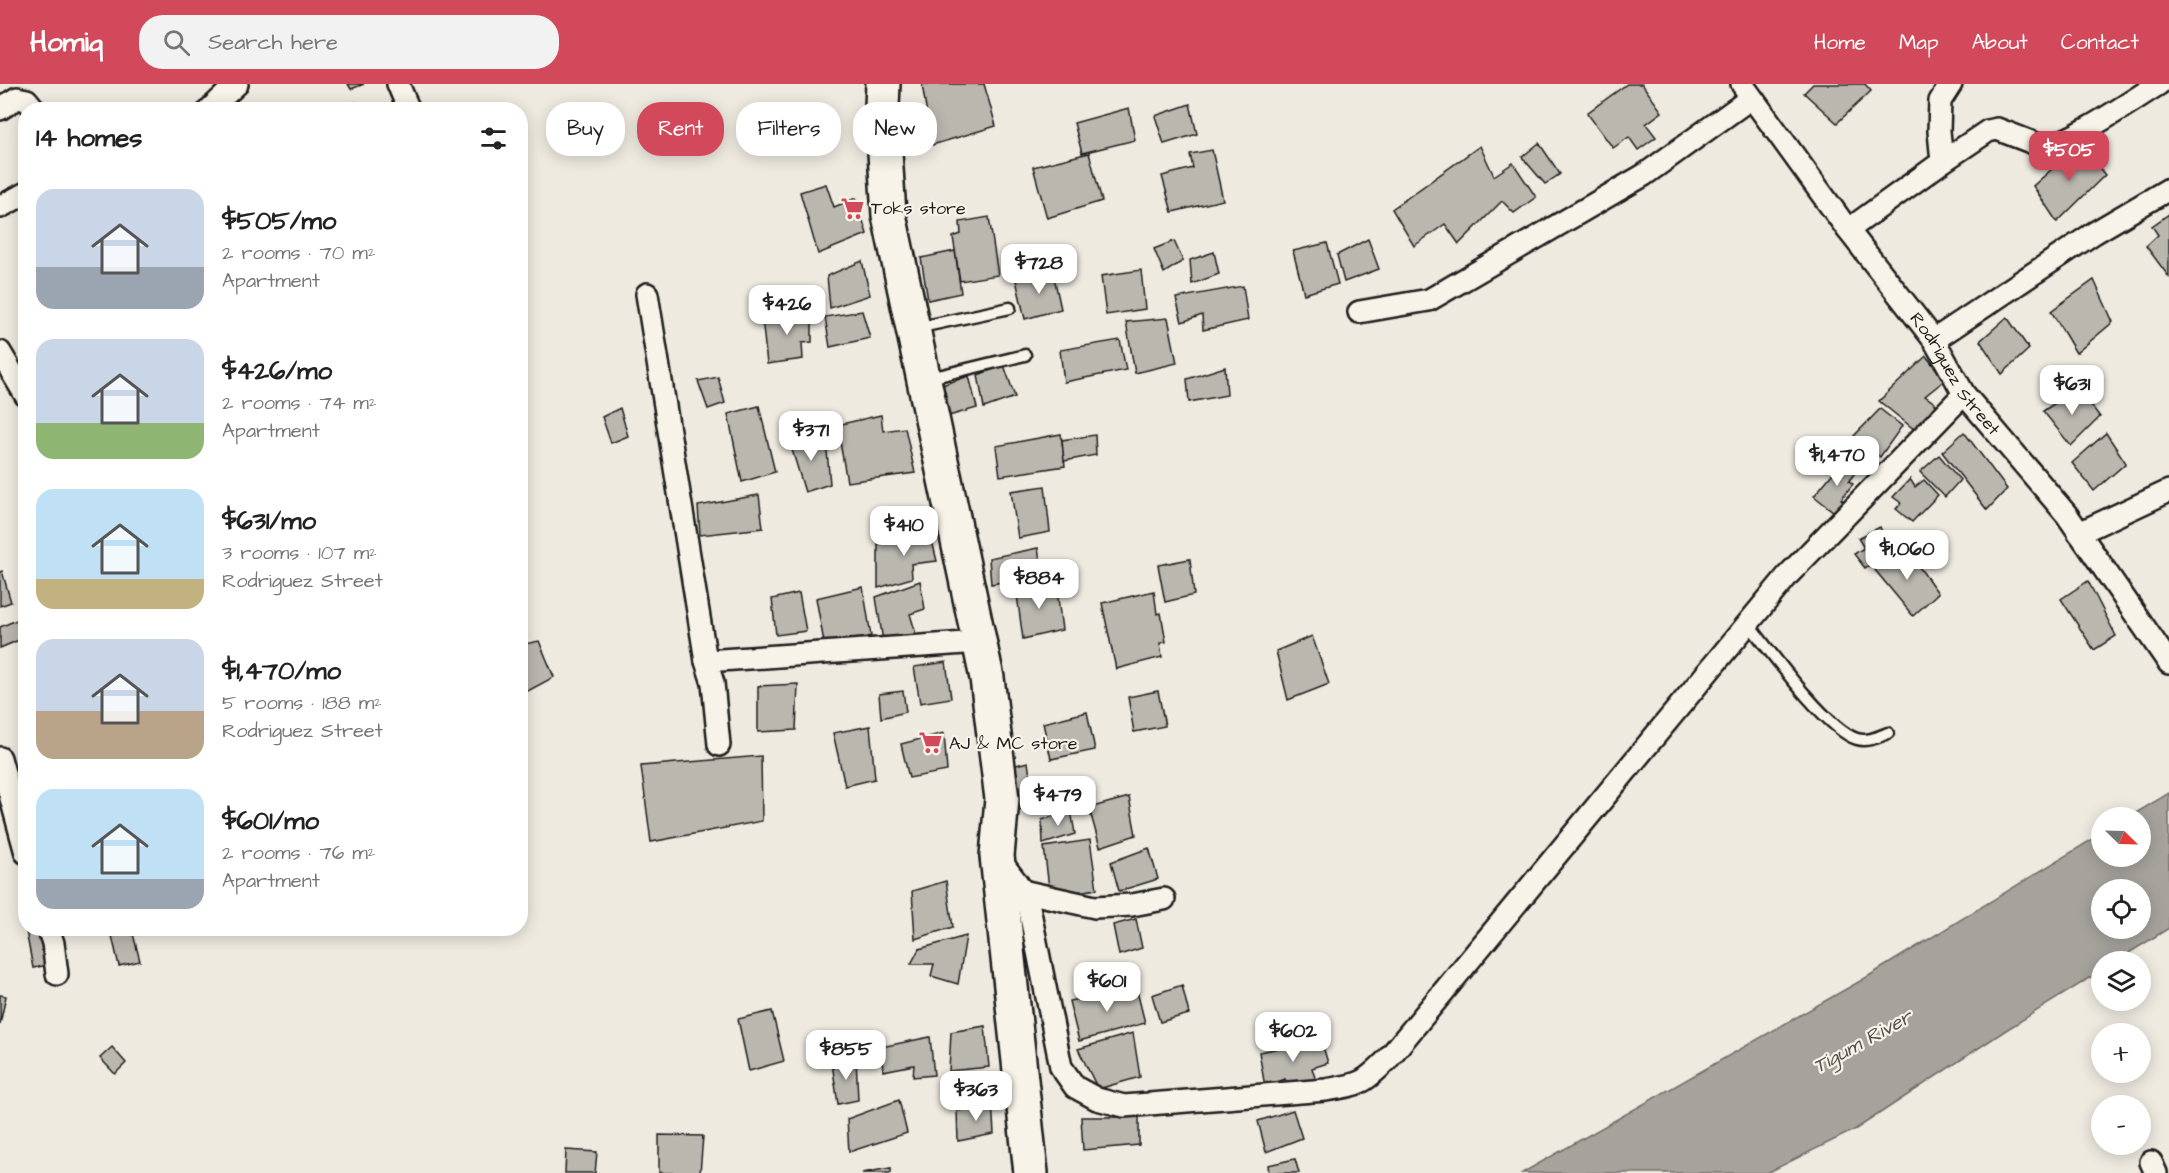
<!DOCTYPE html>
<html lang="en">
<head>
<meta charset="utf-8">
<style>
	:root { --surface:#fff; --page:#f2f2f2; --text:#222; --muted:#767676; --accent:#d1495b }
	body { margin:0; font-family:"Architects Daughter",sans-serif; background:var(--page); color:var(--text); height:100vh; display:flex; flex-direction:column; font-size:22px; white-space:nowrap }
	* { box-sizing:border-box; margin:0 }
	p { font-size:20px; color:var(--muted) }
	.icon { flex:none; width:33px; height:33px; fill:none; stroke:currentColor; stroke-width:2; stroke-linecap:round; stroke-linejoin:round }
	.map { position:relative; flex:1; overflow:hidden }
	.details { position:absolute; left:18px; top:18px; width:510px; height:834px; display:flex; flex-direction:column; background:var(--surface); border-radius:24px; box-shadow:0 3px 15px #0003 }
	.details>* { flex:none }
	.top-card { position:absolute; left:546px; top:18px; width:570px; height:54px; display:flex; gap:12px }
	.needle { width:39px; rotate:113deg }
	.controls { position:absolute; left:2091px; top:723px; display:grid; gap:12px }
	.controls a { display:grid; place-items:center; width:60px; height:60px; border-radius:50%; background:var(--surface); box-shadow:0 3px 15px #0003; font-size:30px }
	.price { position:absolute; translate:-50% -51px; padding:0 14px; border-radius:12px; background:#fff; color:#222; font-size:20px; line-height:39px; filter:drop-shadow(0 2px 3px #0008) }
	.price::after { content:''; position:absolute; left:50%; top:36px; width:18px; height:14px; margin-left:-9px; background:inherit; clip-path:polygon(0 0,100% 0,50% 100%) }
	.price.active { background:var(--accent); color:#fff }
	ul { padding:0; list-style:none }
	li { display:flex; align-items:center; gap:18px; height:150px; padding:0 18px }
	li span { display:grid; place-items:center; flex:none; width:168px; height:120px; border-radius:18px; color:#555 }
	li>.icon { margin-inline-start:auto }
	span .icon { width:72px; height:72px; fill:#fffc; stroke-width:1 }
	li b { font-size:26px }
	h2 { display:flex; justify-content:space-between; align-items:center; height:72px; padding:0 18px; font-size:26px }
	.tag { padding:0 21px; border-radius:24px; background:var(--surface); box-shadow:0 3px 15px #0003; font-size:21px; line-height:54px }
	.tag.active { background:var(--accent); color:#fff }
	header { display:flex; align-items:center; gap:36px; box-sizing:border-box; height:84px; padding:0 30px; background:var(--accent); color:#fff }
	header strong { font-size:28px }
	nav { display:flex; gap:33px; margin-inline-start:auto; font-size:21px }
	.search { width:420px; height:54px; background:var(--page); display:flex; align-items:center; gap:15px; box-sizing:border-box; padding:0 21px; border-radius:24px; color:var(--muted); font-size:22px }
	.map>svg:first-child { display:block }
	.water { fill:#a6a39d; stroke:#6f6d69; stroke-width:1.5; fill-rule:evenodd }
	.building { fill:#bab7af; stroke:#1c1c1c; stroke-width:1.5 }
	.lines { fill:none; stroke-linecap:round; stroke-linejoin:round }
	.service-casing { stroke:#1c1c1c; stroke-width:15 }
	.minor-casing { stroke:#1c1c1c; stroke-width:26 }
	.primary-casing { stroke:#1c1c1c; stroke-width:38 }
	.service { stroke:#f7f3e8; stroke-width:10 }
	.minor { stroke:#f7f3e8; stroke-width:21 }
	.primary { stroke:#f7f3e8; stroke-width:33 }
	.labels { text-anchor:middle; stroke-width:4.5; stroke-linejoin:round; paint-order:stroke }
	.poi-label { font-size:18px; fill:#1c1c1c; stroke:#f7f3e8; text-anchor:start }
	.street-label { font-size:18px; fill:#1c1c1c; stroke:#f7f3e8 }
	.water-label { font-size:20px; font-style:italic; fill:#535250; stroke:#f7f3e8 }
</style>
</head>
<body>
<header>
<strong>Homiq</strong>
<div class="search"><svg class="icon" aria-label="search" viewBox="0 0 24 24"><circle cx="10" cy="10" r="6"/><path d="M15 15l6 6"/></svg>Search here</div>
<nav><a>Home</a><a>Map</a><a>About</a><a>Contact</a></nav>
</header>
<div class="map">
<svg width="2169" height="1089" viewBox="0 0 2169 1089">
	<rect width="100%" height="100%" fill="#eeeae0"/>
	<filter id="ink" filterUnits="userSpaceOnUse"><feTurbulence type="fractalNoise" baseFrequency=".0167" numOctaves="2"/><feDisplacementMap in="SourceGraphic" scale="12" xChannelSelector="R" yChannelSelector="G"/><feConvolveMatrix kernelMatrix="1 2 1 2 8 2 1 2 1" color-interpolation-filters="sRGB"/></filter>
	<g filter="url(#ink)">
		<path class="water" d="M 2169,709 L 2169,844 L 2116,877 L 2102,878 L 2101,887 L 2006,946 L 1856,1045 L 1767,1089 L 1522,1089 L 1862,896 L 2101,750 L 2102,772 L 2140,772 L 2140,734 L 2129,733 ZM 2102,806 L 2140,806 L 2140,844 L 2102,844 Z"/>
		<g class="building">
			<polygon points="348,0 364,0 351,5"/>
			<polygon points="922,0 984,0 996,42 932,61"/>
			<polygon points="1627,0 1642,0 1662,28 1646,40 1656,53 1638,66 1629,53 1613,64 1587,29"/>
			<polygon points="1813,0 1865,0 1871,7 1837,39 1804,9"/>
			<polygon points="356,18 360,26 336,26"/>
			<polygon points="1190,20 1197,50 1164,60 1155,32"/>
			<polygon points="1129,24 1135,56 1082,69 1074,39"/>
			<polygon points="1539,59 1560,90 1545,100 1522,73"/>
			<polygon points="2080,60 2105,91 2057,138 2033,102"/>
			<polygon points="1480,62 1494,92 1513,79 1536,113 1514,129 1502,117 1459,160 1445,140 1414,162 1392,125"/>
			<polygon points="1212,66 1223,116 1172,128 1162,92 1193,84 1190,70"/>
			<polygon points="1089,69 1102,117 1047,134 1033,83"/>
			<polygon points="826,100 834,123 856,114 867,150 818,170 800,108"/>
			<polygon points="2169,130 2169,193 2146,162 2158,151 2152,142"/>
			<polygon points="989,133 998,191 960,197 953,153 961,150 960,138"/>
			<polygon points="1368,155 1379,185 1344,198 1337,171"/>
			<polygon points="1174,157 1183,177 1164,189 1154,165"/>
			<polygon points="1327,159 1338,200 1304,210 1293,167"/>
			<polygon points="955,167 961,209 928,216 921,174"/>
			<polygon points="1214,168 1219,190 1192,200 1190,176"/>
			<polygon points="862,177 870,211 830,224 827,192"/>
			<polygon points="1141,186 1145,225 1106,231 1101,192"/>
			<polygon points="1053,188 1061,225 1025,235 1016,196"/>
			<polygon points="2094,196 2113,238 2076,269 2051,227"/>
			<polygon points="1243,202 1248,236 1203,246 1202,231 1182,238 1176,214"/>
			<polygon points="812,226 812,258 802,259 803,275 767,280 762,234"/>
			<polygon points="862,227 870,254 830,263 825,233"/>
			<polygon points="2007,233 2029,265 2002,290 1980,257"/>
			<polygon points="1168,234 1177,279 1135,289 1126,238"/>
			<polygon points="1120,256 1126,286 1064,298 1060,266"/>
			<polygon points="1926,272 1945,296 1925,312 1936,320 1915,346 1879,317"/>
			<polygon points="1004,281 1015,313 984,324 978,291"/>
			<polygon points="1225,283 1227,311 1189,318 1187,295"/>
			<polygon points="969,292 977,324 945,333 939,302"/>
			<polygon points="718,293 725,319 708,325 698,297"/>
			<polygon points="2078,304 2100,333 2071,362 2043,327"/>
			<polygon points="759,322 775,388 742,398 728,330"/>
			<polygon points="620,324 628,352 611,359 602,333"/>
			<polygon points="1880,325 1902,342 1880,373 1854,352"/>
			<polygon points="881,331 883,347 905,344 915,389 847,398 837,341"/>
			<polygon points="1964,348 2007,405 1987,426 1942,368"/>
			<polygon points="2106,349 2126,379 2094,407 2072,379"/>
			<polygon points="808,350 810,357 826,356 830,400 805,408 789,356"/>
			<polygon points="1061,350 1065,382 1000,392 996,362"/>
			<polygon points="1095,351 1096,371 1064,377 1062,356"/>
			<polygon points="1939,371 1960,396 1945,413 1920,388"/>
			<polygon points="1846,373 1858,384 1849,397 1853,400 1841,415 1848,420 1839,432 1814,412"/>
			<polygon points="1910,395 1915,403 1924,396 1938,411 1912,438 1896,425 1901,419 1893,413"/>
			<polygon points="1045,402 1050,448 1018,454 1011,407"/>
			<polygon points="759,411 763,444 700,451 698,422"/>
			<polygon points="1880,443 1891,468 1865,484 1854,470 1864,464 1858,454"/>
			<polygon points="929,445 937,477 911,480 912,494 878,504 878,460"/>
			<polygon points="1904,462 1938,509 1913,532 1875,486"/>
			<polygon points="1038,464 1042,491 991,500 989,474"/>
			<polygon points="1190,475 1194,511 1165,518 1158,481"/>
			<polygon points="2,487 11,518 0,522 0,488"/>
			<polygon points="920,497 925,525 910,530 916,550 883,557 876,513"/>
			<polygon points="2088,497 2116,552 2094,566 2061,515"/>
			<polygon points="1056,498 1062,546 1023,555 1016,504"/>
			<polygon points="863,503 871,552 825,564 816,514"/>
			<polygon points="1154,507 1157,530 1161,529 1166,558 1160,559 1162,573 1116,585 1102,519"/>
			<polygon points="799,509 806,547 776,551 772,515"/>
			<polygon points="19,535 26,553 0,564 0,543"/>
			<polygon points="1312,552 1329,600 1288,616 1276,567"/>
			<polygon points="539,557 554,593 526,608 520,593 520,561"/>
			<polygon points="946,578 951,614 920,619 914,583"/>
			<polygon points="798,600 796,646 758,648 758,602"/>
			<polygon points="903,607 906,628 881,634 879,610"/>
			<polygon points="1158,607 1165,642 1134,648 1128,613"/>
			<polygon points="1087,628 1095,666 1051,675 1043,639"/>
			<polygon points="870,642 875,695 845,702 833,649"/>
			<polygon points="944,649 947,687 909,694 901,660"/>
			<polygon points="761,672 762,737 651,758 641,682"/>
			<polygon points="1028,678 1034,722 1015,727 1008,683"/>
			<polygon points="26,707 26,720 19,721 17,708"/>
			<polygon points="1129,713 1136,751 1100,763 1089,724"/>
			<polygon points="1071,726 1075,750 1043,760 1042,736"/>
			<polygon points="1090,756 1097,805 1050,812 1044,763"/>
			<polygon points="1149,764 1158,795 1119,807 1111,778"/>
			<polygon points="946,797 953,843 915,855 912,807"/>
			<polygon points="1136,835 1142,864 1119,871 1113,841"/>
			<polygon points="39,844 48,881 33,884 26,847"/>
			<polygon points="132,846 140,877 119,882 112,852"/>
			<polygon points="966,852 958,900 931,892 934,880 911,880 919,865"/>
			<polygon points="1182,901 1189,930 1160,938 1152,911"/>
			<polygon points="1136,903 1145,939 1079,957 1069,917"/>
			<polygon points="0,911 6,912 0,940"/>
			<polygon points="772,927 784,977 749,987 738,935"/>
			<polygon points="985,942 989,983 949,987 951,948"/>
			<polygon points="1133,949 1140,993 1098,1005 1078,965"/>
			<polygon points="930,953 934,991 913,993 914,981 883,987 881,963"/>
			<polygon points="1321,956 1328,979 1312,984 1316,997 1289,1002 1285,995 1265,1003 1259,968"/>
			<polygon points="112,963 126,979 115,990 100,974"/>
			<polygon points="856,975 858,1016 838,1020 832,979"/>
			<polygon points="899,1016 907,1049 849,1068 847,1035"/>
			<polygon points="992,1017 994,1050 958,1057 957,1027"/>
			<polygon points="1293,1026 1302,1054 1266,1068 1258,1037"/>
			<polygon points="1081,1033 1139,1033 1139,1061 1083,1066"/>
			<polygon points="659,1051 703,1052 700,1089 659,1089"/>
			<polygon points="566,1066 597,1068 595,1089 565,1089"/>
			<polygon points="1295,1075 1299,1089 1269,1089 1268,1081"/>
			<polygon points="891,1084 891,1089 862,1089"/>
		</g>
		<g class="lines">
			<defs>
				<g id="service">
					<polyline points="916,244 1010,224"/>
					<polyline points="926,295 1025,271"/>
					<path d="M 1748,539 C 1769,566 1828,647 1857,655 C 1868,658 1878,653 1888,649"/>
				</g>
				<g id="minor">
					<polyline points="398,0 409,26"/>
					<path id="s1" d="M 1742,0 L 1848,146 L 1934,256 L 1964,310 L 2067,431 L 2169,579"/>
					<polyline points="0,25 17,14 27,16 35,26"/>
					<polyline points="209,26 237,0"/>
					<polyline points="1942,78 1939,47 1940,17 1951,0"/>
					<polyline points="0,123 26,109"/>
					<path d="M 1848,146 L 1942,78 L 1988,47 L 1997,45 L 2044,63 C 2073,58 2131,17 2159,0"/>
					<polyline points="647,210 706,577"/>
					<polyline points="1359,228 1429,216 1644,91 1751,14"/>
					<polyline points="1934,256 2094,149 2169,105"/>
					<polyline points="0,268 26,312"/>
					<polyline points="2079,449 2169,407"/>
					<polyline points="719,661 713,599 706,577 980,558"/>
					<polyline points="0,674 26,769"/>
					<path d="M 999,775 L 1018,800 L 1028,818 L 1061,983 L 1075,1003 L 1097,1015 L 1124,1022 L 1326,1006 C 1360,1000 1362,1001 1387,976 L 1788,491 L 1964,310"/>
					<polyline points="1022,807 1095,823 1132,821 1164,815"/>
					<polyline points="48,844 53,859 57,890"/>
					<polyline points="2151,1078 2156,1089"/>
				</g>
				<polyline id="primary" points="883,0 882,22 889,131 987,594 1002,715 997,772 1031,1089"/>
			</defs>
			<use href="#service" class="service-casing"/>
			<use href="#minor" class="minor-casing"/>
			<use href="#primary" class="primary-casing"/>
			<use href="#service" class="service"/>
			<use href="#minor" class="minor"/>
			<use href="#primary" class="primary"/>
		</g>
	</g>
	<defs>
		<symbol id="supermarket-bare" viewBox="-9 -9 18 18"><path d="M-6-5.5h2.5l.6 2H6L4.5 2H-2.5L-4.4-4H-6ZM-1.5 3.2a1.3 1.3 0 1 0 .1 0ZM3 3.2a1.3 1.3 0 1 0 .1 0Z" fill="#d1495b" stroke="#f7f3e8" stroke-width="2.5" paint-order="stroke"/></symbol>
	</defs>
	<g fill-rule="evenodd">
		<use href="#supermarket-bare" x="836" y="108" width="33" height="33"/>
		<use href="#supermarket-bare" x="914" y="642" width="33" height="33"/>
	</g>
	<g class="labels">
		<g class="poi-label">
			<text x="871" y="130">Toks store</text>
			<text x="949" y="665">AJ &amp; MC store</text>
		</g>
		<g class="street-label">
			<text dy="6" stroke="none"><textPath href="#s1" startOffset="360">Rodriguez Street</textPath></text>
		</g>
		<g class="water-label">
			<text transform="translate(1862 957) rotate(-29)" y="7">Tigum River</text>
		</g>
	</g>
</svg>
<div class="controls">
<a><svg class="needle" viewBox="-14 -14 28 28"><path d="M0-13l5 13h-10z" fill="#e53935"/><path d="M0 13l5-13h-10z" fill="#767676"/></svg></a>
<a><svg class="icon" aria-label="locate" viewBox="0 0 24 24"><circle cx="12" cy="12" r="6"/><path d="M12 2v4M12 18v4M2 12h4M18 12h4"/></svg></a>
<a><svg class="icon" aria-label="layers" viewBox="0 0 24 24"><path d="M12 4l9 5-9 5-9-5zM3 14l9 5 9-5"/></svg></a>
<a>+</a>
<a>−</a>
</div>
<b class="price active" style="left:2069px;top:98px">$505</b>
<b class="price" style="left:1039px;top:211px">$728</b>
<b class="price" style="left:787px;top:252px">$426</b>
<b class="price" style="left:2072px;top:332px">$631</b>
<b class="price" style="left:811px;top:378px">$371</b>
<b class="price" style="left:1837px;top:403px">$1,470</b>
<b class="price" style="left:904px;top:473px">$410</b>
<b class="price" style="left:1907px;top:497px">$1,060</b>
<b class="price" style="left:1039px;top:526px">$884</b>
<b class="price" style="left:1058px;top:743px">$479</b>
<b class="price" style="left:1107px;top:929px">$601</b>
<b class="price" style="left:1293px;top:979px">$602</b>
<b class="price" style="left:846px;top:997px">$855</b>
<b class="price" style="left:976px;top:1038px">$363</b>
<div class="top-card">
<a class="tag">Buy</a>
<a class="tag active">Rent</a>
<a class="tag">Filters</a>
<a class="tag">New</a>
</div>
<section class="details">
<h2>14 homes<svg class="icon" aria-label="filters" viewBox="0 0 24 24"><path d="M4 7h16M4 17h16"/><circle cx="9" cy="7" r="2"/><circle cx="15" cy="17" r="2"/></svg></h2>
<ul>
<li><span style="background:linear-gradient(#c9d6e8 65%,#9aa5b1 0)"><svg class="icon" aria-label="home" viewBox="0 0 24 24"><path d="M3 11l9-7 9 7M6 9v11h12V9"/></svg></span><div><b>$505/mo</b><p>2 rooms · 70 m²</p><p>Apartment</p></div></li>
<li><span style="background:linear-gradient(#c9d6e8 70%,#8fb573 0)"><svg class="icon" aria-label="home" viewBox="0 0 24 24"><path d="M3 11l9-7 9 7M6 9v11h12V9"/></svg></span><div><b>$426/mo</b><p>2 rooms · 74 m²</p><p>Apartment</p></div></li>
<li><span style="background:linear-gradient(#bfe0f5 75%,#c2b280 0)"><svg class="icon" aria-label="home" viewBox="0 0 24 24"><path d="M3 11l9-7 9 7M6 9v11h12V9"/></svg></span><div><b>$631/mo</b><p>3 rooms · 107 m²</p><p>Rodriguez Street</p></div></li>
<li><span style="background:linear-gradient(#c9d6e8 60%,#b9a48a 0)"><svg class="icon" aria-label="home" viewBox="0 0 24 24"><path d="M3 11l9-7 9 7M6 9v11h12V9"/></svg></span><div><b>$1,470/mo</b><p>5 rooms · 188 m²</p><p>Rodriguez Street</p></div></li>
<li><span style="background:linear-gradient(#bfe0f5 75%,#9aa5b1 0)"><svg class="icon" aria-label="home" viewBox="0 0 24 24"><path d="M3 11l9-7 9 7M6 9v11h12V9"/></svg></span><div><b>$601/mo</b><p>2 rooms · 76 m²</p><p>Apartment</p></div></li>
</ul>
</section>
</div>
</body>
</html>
